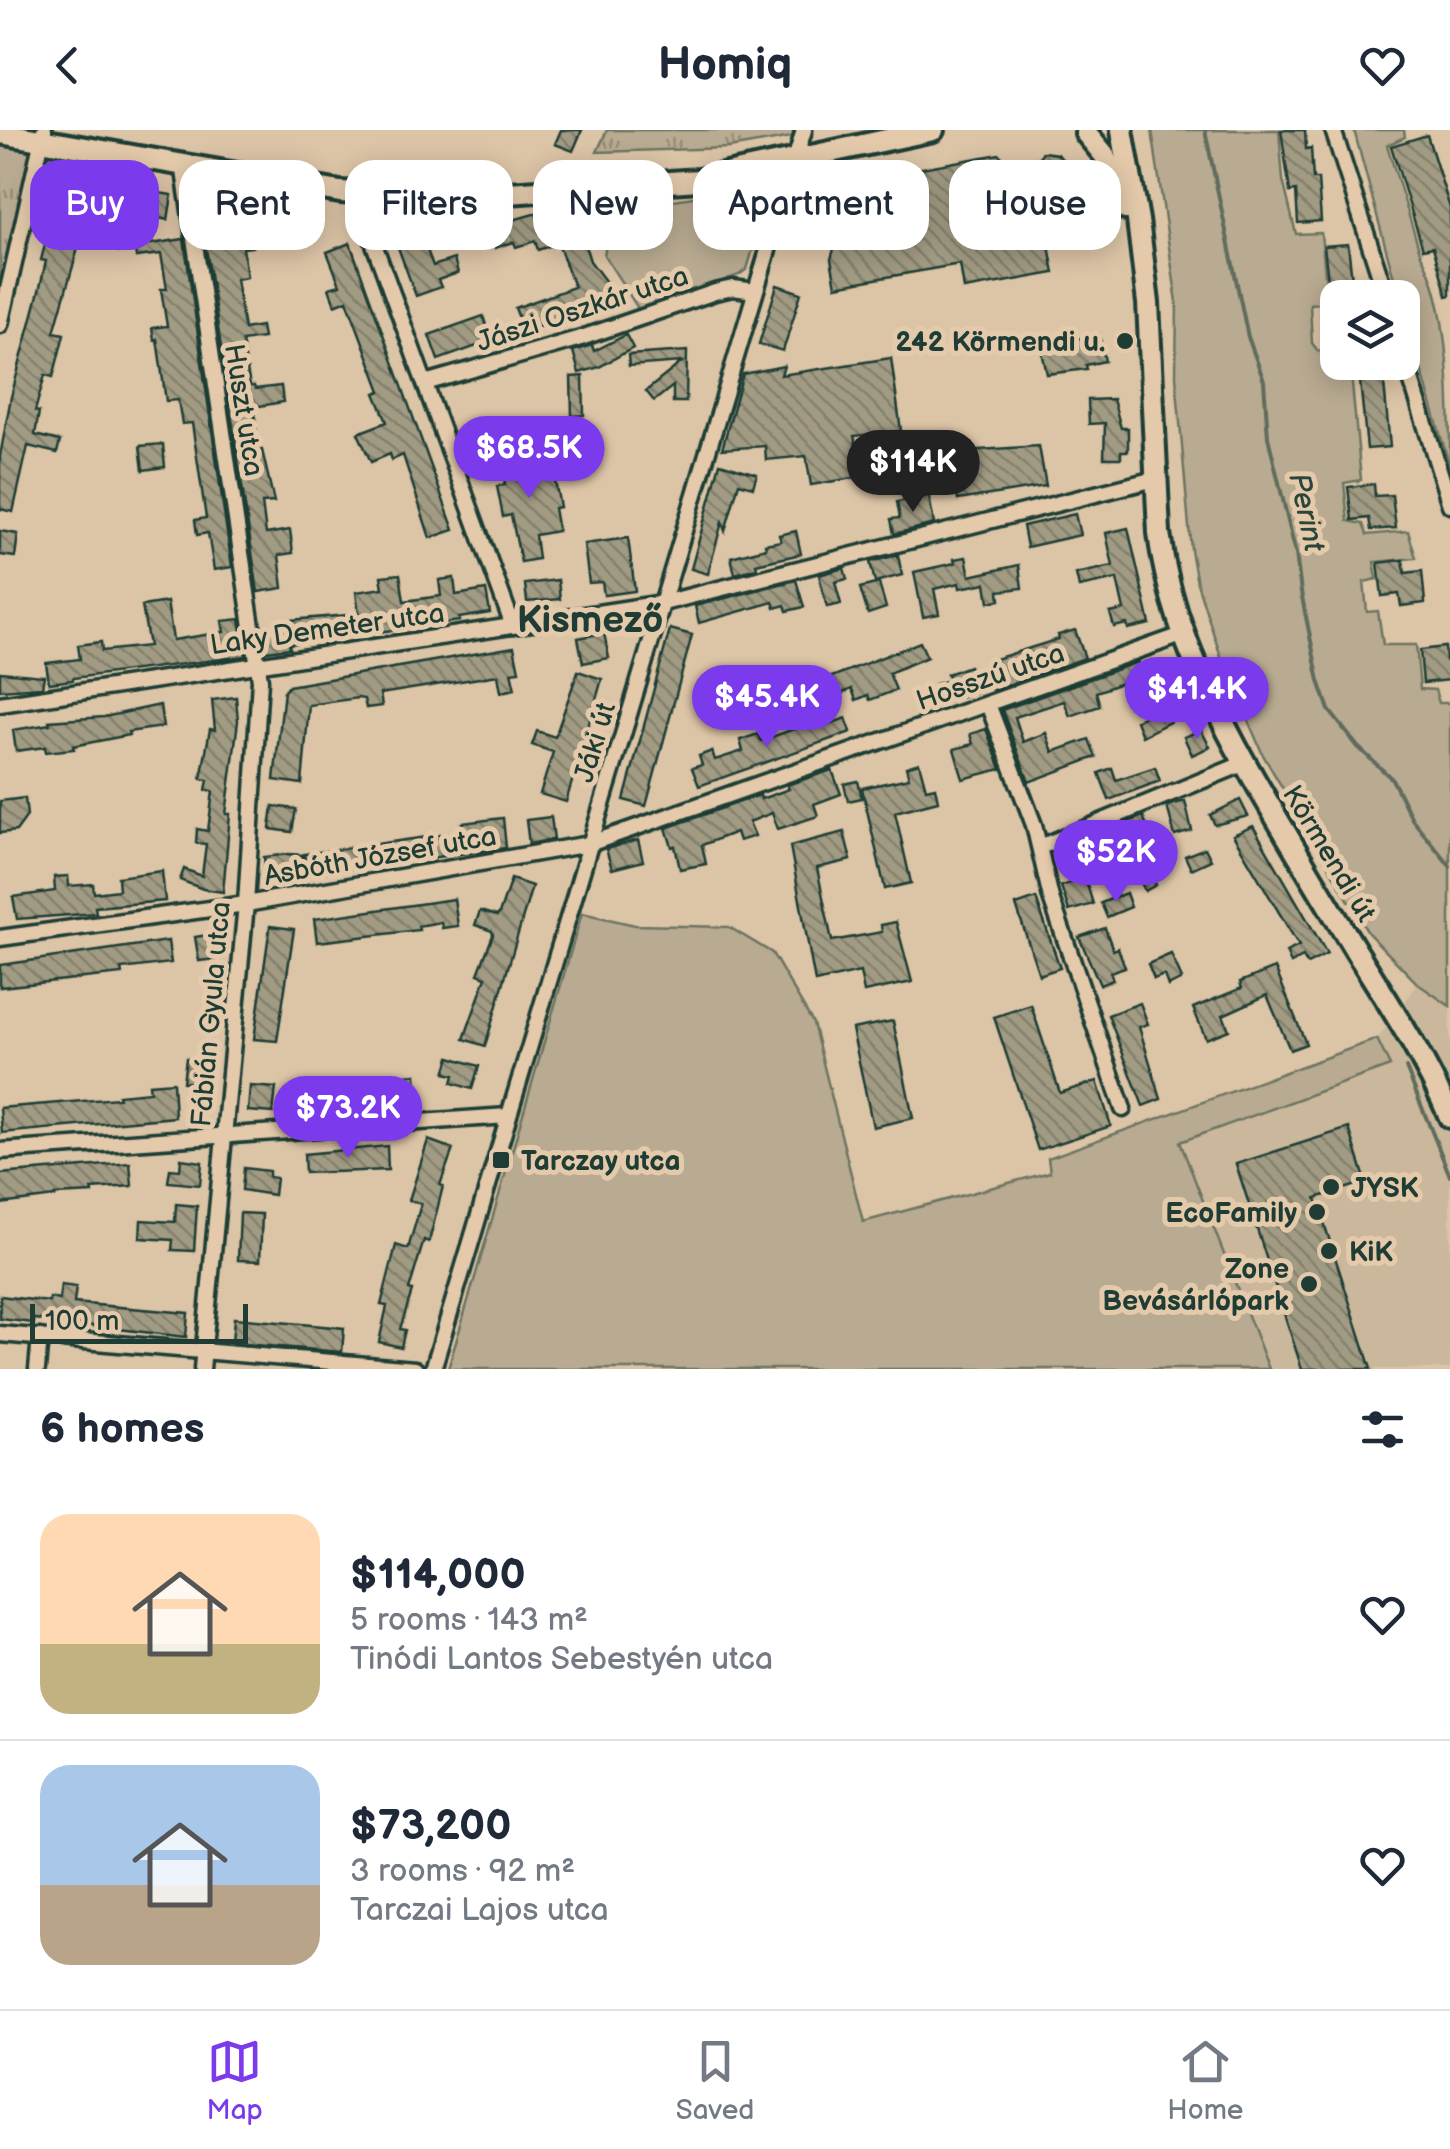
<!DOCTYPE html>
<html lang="en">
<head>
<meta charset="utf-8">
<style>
	:root { --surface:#fff; --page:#f6f6f7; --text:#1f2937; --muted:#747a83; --line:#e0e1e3; --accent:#7c3aed }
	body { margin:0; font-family:"Balsamiq Sans",sans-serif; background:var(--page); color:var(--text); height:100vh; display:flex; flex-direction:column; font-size:38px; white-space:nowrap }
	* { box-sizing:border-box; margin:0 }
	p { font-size:32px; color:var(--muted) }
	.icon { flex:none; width:55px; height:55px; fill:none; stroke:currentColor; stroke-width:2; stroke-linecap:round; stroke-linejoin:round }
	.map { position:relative; height:1239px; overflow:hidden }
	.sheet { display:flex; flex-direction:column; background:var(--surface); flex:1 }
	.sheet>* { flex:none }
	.guide { position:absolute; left:30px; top:30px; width:1390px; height:90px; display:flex; gap:20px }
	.buttons { position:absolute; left:1320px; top:150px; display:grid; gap:20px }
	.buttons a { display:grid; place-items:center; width:100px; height:100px; border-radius:20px; background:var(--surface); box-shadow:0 5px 25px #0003; font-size:50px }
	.scale { position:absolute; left:30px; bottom:25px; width:218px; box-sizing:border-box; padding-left:10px; border:5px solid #1f3d34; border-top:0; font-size:28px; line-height:35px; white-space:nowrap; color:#1f3d34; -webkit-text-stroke:8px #e4caab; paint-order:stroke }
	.price { position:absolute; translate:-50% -85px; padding:0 22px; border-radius:35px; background:var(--accent); color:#fff; font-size:32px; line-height:65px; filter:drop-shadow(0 2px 5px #0008) }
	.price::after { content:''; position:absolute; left:50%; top:60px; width:30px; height:22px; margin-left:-15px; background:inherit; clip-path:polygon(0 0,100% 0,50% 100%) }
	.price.active { background:#222; color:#fff }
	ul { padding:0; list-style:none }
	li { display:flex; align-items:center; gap:30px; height:250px; padding:0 40px }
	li+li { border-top:2px solid var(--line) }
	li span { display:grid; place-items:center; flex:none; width:280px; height:200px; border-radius:30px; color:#555 }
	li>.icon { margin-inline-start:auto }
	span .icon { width:120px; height:120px; fill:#fffc; stroke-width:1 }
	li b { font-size:42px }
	h2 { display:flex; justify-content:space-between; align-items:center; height:120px; padding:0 40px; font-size:42px }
	.tag { padding:0 35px; border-radius:30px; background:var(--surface); box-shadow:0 5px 25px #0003; font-size:35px; line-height:90px }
	.tag.active { background:var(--accent); color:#fff }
	header { display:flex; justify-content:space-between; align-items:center; height:130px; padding:0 40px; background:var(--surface); font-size:45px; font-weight:600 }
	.tabs { display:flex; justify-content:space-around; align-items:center; height:140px; border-top:2px solid var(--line); background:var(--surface); font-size:28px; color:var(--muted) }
	.tabs a { display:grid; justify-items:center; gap:5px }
	.tabs .active { color:var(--accent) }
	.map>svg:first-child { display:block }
	.built { fill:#cbb89c }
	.green { fill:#b9ab91; stroke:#6c7462; stroke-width:2.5 }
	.park { fill:url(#park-tufts); stroke:#6c7462; stroke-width:2.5 }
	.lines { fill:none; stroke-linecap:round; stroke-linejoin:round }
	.stream { stroke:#606c5b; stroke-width:4 }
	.building { fill:url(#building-back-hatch); stroke:#1f3d34; stroke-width:2.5 }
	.street-casing { stroke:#1f3d34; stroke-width:21 }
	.secondary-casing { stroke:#1f3d34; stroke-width:28 }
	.street { stroke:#e4caab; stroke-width:14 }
	.secondary { stroke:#e4caab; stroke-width:20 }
	.poi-dot { fill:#1f3d34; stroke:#e4caab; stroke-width:4 }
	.labels { text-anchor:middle; stroke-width:10; stroke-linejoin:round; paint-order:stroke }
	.street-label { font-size:28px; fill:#1f3d34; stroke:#e4caab }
	.poi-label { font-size:28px; font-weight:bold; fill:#1f3d34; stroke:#e4caab; text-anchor:end }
	.water-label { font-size:30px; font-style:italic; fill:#2a453a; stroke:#e4caab }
	.district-label { font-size:38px; font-weight:bold; fill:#1f3d34; stroke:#e4caab }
</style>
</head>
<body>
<header><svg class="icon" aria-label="back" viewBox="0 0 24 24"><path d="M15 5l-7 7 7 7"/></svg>Homiq<svg class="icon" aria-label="heart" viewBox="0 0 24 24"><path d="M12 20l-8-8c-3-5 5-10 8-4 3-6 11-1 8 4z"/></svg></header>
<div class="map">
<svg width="1450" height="1239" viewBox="0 0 1450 1239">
	<defs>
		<pattern id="park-tufts" width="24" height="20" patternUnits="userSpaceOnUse" patternTransform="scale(2.5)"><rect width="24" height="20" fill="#b9ab91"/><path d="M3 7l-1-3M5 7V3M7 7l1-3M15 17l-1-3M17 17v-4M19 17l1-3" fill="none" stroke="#968c77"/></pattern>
		<pattern id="building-back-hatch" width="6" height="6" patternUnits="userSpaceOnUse" patternTransform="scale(2.5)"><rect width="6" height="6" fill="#a29b83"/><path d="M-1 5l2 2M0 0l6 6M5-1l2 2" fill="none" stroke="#83806c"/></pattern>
	</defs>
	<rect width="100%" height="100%" fill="#dcc4a6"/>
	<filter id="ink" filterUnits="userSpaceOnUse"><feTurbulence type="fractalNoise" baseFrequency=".01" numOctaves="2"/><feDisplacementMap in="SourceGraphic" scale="20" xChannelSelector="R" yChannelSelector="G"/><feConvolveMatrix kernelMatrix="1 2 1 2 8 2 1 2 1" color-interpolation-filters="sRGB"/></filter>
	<g filter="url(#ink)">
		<polygon class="built" points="1418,854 1450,876 1450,1239 1269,1239 1180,1012 1389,937 1377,909"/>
		<g class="green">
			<polygon points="1152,0 1279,0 1283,50 1296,104 1321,103 1331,207 1324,207 1321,173 1310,174 1312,213 1318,221 1337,222 1338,232 1350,233 1361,350 1344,353 1348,391 1363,394 1367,405 1408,401 1416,428 1374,432 1377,449 1364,452 1367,482 1378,481 1383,515 1416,515 1420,559 1435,560 1439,573 1450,573 1450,876 1418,854 1368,803 1263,625 1221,527 1197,453 1191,420 1176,246 1177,172"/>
			<path d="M 1354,0 L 1404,0 L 1405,7 L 1387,15 L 1421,125 C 1450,175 1450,275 1450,337 L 1403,178 L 1402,168 L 1399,167 Z"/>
			<polygon points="757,57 766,63 767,73 747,139 739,145 639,180 604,125 606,115 595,74 661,72"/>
			<polygon points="582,783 635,795 729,797 772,823 813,893 863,1092 1050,1042 1048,1028 1377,909 1390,936 1180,1012 1269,1239 448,1239"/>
		</g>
		<g class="park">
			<polygon points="607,0 794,0 792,7 729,18 597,22"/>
			<polygon points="0,8 34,12 0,184"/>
		</g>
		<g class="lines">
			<g class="stream">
				<polyline points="1205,0 1248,207 1264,251 1268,307 1296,424 1301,462 1319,551 1329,580 1358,617 1392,649 1412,689 1450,736"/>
				<polyline points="1406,938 1450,1046"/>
			</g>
		</g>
		<g class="building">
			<polygon points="561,0 582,0 573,21 555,14"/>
			<polygon points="1281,0 1305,0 1306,19 1311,18 1313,49 1318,49 1321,91 1298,93 1296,61 1290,62"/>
			<polygon points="1427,5 1450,78 1450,165 1447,166 1433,117 1423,119 1391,16"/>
			<polygon points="1043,22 1057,24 1069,36 1081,60 1088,103 1048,110 1054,143 964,159 960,134 836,156 831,129 855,50 999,24 1017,43 1027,41"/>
			<polygon points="63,44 94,53 172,65 168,90 110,78 101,113 81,108 54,202 64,204 57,232 53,247 45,245 35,281 39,282 35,305 60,311 57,323 28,316 13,382 0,379 0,326 11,267 40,157 46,131 41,130"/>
			<polygon points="208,65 241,69 239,82 225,80 224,91 205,89"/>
			<polygon points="572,73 590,131 618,168 524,201 515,178 574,157 558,113 538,120 535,111 516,117 514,112 495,118 488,97"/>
			<polygon points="251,104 252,117 243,118 247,147 236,149 244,199 261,196 263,208 242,211 250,256 254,256 255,259 281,256 283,272 254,277 258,320 262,320 274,372 262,373 266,404 290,400 293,423 279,425 283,458 258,462 205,111"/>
			<polygon points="421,104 433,136 454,129 458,143 438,150 441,157 416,166 396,112"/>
			<polygon points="151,108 151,114 184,109 232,437 214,440 208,403 197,405 195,390 206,388 192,293 182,294 178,270 166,271 157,209 154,210 152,198 167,196 161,159 167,159 161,124 136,127 135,121 119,122 118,111"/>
			<polygon points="350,113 454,400 430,408 403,325 392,330 390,324 371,332 358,303 387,292 375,263 381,261 347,170 335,175 329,158 340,155 327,122"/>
			<polygon points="1348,114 1354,168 1330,168 1324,116"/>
			<polygon points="777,155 801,163 783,221 759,214"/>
			<polygon points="483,186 491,211 438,230 429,205"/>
			<polygon points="1099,204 1105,231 1086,235 1087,239 1047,244 1041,217"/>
			<polygon points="626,205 633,218 599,237 579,243 573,221 592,215 594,221"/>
			<polygon points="687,221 686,272 673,272 673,256 654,271 646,261 682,232 629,236 628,225"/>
			<polygon points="891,228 901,301 854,306 865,346 811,355 806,326 766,330 765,316 722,319 743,244 784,236 781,245"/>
			<polygon points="1358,232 1382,232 1390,317 1367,319"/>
			<polygon points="583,246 584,285 572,286 571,247"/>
			<polygon points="1113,269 1121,298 1128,298 1128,321 1121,321 1121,328 1104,328 1105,293 1089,294 1088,270"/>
			<polygon points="163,314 165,337 143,340 140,316"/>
			<polygon points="1039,316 1046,356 958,370 954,350 932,355 927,335 950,330 949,322"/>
			<polygon points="544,323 548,347 554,346 560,377 554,378 558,401 535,405 538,429 521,432 511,385 503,387 497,356 505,355 501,330"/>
			<polygon points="720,333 757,344 753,357 739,353 725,401 722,392 708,444 691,439"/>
			<polygon points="1374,354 1375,366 1392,365 1396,398 1371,400 1369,388 1352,390 1348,357"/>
			<polygon points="929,366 934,394 894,404 891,389 900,388 897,372"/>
			<polygon points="1075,384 1080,405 1027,417 1023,396"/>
			<polygon points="1128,398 1150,494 1128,499 1127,494 1114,497 1110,483 1124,480 1117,449 1079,457 1076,444 1113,436 1106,403"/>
			<polygon points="0,401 18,404 15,427 0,425"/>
			<polygon points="796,401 801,424 756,434 757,438 735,444 731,427 766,418 765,414 781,411 779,405"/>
			<polygon points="628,408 635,461 604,465 602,452 589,453 584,414"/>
			<polygon points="898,425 902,445 875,452 870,432"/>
			<polygon points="966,427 970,446 1019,435 1022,458 999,461 1000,470 989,472 986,453 960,458 959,453 934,459 939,484 923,487 914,442 955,433 954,429"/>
			<polygon points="1403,430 1405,443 1422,441 1425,473 1401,476 1399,464 1382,466 1378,433"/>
			<polygon points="844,438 847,449 835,452 841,474 827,477 819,445"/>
			<polygon points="400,444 404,471 441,466 439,450 454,448 456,465 486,460 490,483 459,488 460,491 289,514 290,518 266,521 263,500 292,496 291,490 359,484 356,462 383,458 381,446"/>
			<polygon points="558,450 560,469 527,472 525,454"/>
			<polygon points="796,450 804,477 787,481 785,475 775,478 773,472 699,493 695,476"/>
			<polygon points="879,453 886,478 868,484 860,458"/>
			<polygon points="167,472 173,510 224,502 222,491 240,489 246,526 73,548 73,550 49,553 46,533 80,529 78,515 101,512 102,521 149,516 142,476"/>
			<polygon points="670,499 692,505 646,676 624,670"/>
			<polygon points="1075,500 1085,528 994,560 987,558 942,573 935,554 949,550 947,544 969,536 972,543 997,535 995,529 1059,509 1058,505"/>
			<polygon points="604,503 609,528 583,533 578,508"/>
			<polygon points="920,512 927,527 889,543 896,560 870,570 868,565 856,570 852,559 821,572 814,554"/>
			<polygon points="514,517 519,541 511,542 515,559 501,562 498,545 380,564 382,576 366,578 364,569 358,568 309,575 302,654 274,650 284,561 289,556"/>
			<polygon points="1445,517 1446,530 1450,529 1450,550 1423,553 1420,520"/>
			<polygon points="1138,532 1142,546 1096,562 1100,576 1070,586 1064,571 1015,587 1023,612 1046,603 1053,622 1089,609 1096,627 1029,652 1002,580"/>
			<polygon points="578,541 602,549 566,672 540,664 553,622 532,615 537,601 555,607"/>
			<polygon points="0,542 44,546 42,557 0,560"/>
			<polygon points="1178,554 1193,580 1142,606 1136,591 1168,573 1165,566 1170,564 1167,559"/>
			<polygon points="236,567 238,591 226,684 230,684 223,762 203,759 180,750 184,739 202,746 206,714 196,713 197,699 208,701 213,661 206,660 208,650 201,649 210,599 215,600 212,570"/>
			<polygon points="160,575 163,597 128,602 129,605 73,616 74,619 46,622 45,617 16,621 13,600 50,594 49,591 104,587"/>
			<polygon points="846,588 851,602 699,656 692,638 702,635 699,626 712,621 715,630 743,621 740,610 758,604 761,611 821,589 824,596"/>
			<polygon points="986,599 1001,639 963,649 954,619 973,614 970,604"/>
			<polygon points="1201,600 1210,617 1192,625 1184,607"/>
			<polygon points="919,633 926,659 935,657 938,671 895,682 911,753 885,759 862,658 909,648 906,637"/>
			<polygon points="1155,637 1160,651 1109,670 1099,643 1112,638 1116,650"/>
			<polygon points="832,640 841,664 814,674 818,686 778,699 772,683 749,692 755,706 739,711 736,702 702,715 706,734 680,739 675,716 672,717 666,698 760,665 761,669 789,659 787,655"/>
			<polygon points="858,651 862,668 848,671 844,654"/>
			<polygon points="25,668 27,686 16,701 0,703 0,671"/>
			<polygon points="1240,670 1248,686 1215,695 1210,685"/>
			<polygon points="1185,671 1192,701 1175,706 1167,676"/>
			<polygon points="273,676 296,679 292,702 270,699"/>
			<polygon points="1143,686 1149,702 1141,705 1142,710 1136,712 1156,755 1145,761 1124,716 1075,735 1068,717"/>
			<polygon points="551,687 554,709 529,714 526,690"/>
			<polygon points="503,688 506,718 307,744 304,724 463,702 462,693"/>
			<polygon points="1253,696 1327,824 1307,834 1303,827 1291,833 1286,822 1299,816 1233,705"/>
			<polygon points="844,702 851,730 817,738 832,811 882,802 881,795 896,792 912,852 864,862 860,842 815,852 790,716"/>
			<polygon points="638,710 643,731 612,739 606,719"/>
			<polygon points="1205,718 1211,730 1191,739 1185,726"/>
			<polygon points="289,724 303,725 301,745 267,752 264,727"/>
			<polygon points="162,741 165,771 95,777 96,783 17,789 13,767 55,761 54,747 68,746 69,756 93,754 94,763 119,760 118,747"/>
			<polygon points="1085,748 1093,774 1069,781 1061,756"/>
			<polygon points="511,749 532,756 485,916 464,909 486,847 478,844 493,805 492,801 475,795 480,781 497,786 499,784"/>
			<polygon points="1126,763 1131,777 1107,787 1101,773"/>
			<polygon points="1036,768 1060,838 1039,845 1016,775"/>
			<polygon points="454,769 458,796 442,798 441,792 418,796 419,800 317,812 314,789"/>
			<polygon points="270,796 294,799 277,911 254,909"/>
			<polygon points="1105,798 1113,820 1118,818 1125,837 1110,842 1113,850 1100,855 1079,807"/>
			<polygon points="220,803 224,828 199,831 195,807"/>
			<polygon points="168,811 171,833 121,839 122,844 0,857 0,835"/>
			<polygon points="1171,824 1182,849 1168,856 1164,845 1154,849 1148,834"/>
			<polygon points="1275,838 1306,914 1290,920 1267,865 1223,885 1229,900 1206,909 1193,878 1242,858 1240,852"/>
			<polygon points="1140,873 1148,894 1139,897 1161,969 1143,976 1108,885"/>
			<polygon points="1031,875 1060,963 1097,951 1111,996 1038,1020 994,887"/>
			<polygon points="893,891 913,988 873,997 852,899"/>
			<polygon points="450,927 479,936 472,959 452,953 454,945 445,943"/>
			<polygon points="186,928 211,930 208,955 183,952"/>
			<polygon points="416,944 417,969 312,980 311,956"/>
			<polygon points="173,952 175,987 2,1003 0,978 119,968 118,965 150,962 149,954"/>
			<polygon points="250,956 276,958 273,983 248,981"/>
			<polygon points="1349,998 1366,1052 1316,1068 1371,1239 1302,1239 1236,1034"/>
			<polygon points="428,1010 453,1019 440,1055 443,1056 429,1112 424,1110 409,1160 412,1161 400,1199 405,1200 401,1217 379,1212 387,1176 381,1175 396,1115 408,1119 421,1074 409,1070"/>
			<polygon points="387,1016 388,1040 305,1043 304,1024"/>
			<polygon points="181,1029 202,1032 200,1055 168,1052 170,1039 180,1040"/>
			<polygon points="130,1033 132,1056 92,1059 93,1063 55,1065 55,1067 0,1074 0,1044"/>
			<polygon points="244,1038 269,1041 269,1047 276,1048 274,1065 242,1060"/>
			<polygon points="176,1074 197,1076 194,1121 172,1120 173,1110 140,1108 141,1090 175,1092"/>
			<polygon points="240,1083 262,1084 260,1131 238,1130"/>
			<polygon points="61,1155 76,1157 74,1173 188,1183 186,1207 34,1189 34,1193 0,1189 0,1166 49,1172 50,1168 59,1170"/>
			<polygon points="234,1188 344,1198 342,1222 232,1213"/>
		</g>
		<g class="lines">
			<defs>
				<g id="street">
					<polyline points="1333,0 1387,168"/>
					<polyline points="183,34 260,550 246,774 202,1239"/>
					<polyline points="367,65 370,103 513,496"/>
					<polyline points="0,195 44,0"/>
					<polyline points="1402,220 1450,375"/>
					<polyline points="425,253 584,207 715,162 733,158 755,161"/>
					<polyline points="0,574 663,473 1155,349"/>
					<polyline points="988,574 1034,695 1051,768 1123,979"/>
					<polyline points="1040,717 1245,633"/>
					<polyline points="0,808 246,774 589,714 1182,505"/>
					<polyline points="0,1021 508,986"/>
					<polyline points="0,1204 415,1239"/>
					<polyline points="37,1239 40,1207"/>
					<polyline points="433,1239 804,0"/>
				</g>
				<g id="secondary">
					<path d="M 1122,0 L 1138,90 L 1148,173 L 1159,403 C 1169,482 1199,547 1236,617 C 1274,686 1315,753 1356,821 C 1390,875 1425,929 1450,987"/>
					<polyline points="0,3 340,62 435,68 699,50 933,0"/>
					<polyline points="1086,3 1106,27 1126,79"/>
				</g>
			</defs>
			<use href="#street" class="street-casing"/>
			<use href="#secondary" class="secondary-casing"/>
			<use href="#street" class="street"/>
			<use href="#secondary" class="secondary"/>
		</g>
	</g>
	<g class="poi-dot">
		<circle cx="1125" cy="211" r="10"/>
		<rect x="491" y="1020" width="20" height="20" rx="5"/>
		<circle cx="1331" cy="1057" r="10"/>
		<circle cx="1317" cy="1082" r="10"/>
		<circle cx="1329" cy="1121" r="10"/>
		<circle cx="1309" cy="1154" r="10"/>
	</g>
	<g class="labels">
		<g class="street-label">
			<text transform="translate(582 178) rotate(-18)" y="10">Jászi Oszkár utca</text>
			<text transform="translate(245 280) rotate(81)" y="10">Huszt utca</text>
			<text transform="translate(327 498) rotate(-8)" y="10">Laky Demeter utca</text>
			<text transform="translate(990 546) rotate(-19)" y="10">Hosszú utca</text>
			<text transform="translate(594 612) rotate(-73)" y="10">Jáki út</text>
			<text transform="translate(1330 723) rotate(59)" y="10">Körmendi út</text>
			<text transform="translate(380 725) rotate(-10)" y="10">Asbóth József utca</text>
			<text transform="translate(210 884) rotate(-85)" y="10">Fábián Gyula utca</text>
		</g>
		<g class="poi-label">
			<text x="1105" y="221">242 Körmendi u.</text>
			<text x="521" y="1040" text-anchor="start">Tarczay utca</text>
			<text x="1351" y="1067" text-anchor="start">JYSK</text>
			<text x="1297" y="1092">EcoFamily</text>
			<text x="1349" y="1131" text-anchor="start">KiK</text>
			<text x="1289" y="1148">Zone<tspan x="1289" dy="32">Bevásárlópark</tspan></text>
		</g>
		<g class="water-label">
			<text transform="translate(1307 382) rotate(78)" y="10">Perint</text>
		</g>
		<g class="district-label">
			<text x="590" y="502">Kismező</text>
		</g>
	</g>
</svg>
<div class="buttons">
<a><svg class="icon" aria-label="layers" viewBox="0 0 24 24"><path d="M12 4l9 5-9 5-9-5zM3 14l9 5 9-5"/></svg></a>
</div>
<div class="scale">100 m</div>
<b class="price" style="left:529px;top:371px">$68.5K</b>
<b class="price active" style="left:913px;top:385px">$114K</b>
<b class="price" style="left:1197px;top:612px">$41.4K</b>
<b class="price" style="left:767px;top:620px">$45.4K</b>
<b class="price" style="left:1116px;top:775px">$52K</b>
<b class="price" style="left:348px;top:1031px">$73.2K</b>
<div class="guide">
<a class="tag active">Buy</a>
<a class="tag">Rent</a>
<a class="tag">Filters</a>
<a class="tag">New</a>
<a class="tag">Apartment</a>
<a class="tag">House</a>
</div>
</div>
<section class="sheet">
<h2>6 homes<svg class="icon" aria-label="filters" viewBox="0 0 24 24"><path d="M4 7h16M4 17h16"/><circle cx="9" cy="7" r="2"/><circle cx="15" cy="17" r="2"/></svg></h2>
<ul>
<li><span style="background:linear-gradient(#ffd9b3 65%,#c2b280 0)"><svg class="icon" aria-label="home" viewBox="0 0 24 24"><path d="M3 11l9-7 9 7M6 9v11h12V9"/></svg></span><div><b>$114,000</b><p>5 rooms · 143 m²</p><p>Tinódi Lantos Sebestyén utca</p></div><svg class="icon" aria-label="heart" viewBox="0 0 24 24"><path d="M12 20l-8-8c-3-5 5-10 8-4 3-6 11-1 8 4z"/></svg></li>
<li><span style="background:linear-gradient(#a9c7e8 60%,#b9a48a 0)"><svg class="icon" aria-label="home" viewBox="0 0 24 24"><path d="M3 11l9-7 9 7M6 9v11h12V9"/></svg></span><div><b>$73,200</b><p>3 rooms · 92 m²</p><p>Tarczai Lajos utca</p></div><svg class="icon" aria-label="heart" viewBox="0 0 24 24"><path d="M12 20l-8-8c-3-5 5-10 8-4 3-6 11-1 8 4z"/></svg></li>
</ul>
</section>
<nav class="tabs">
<a class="active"><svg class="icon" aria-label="map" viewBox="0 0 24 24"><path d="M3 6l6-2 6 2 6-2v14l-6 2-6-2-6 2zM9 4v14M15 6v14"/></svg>Map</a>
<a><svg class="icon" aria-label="saved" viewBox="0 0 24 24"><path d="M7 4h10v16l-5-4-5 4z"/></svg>Saved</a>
<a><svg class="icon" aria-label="home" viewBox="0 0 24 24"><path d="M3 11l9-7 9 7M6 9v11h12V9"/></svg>Home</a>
</nav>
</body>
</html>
